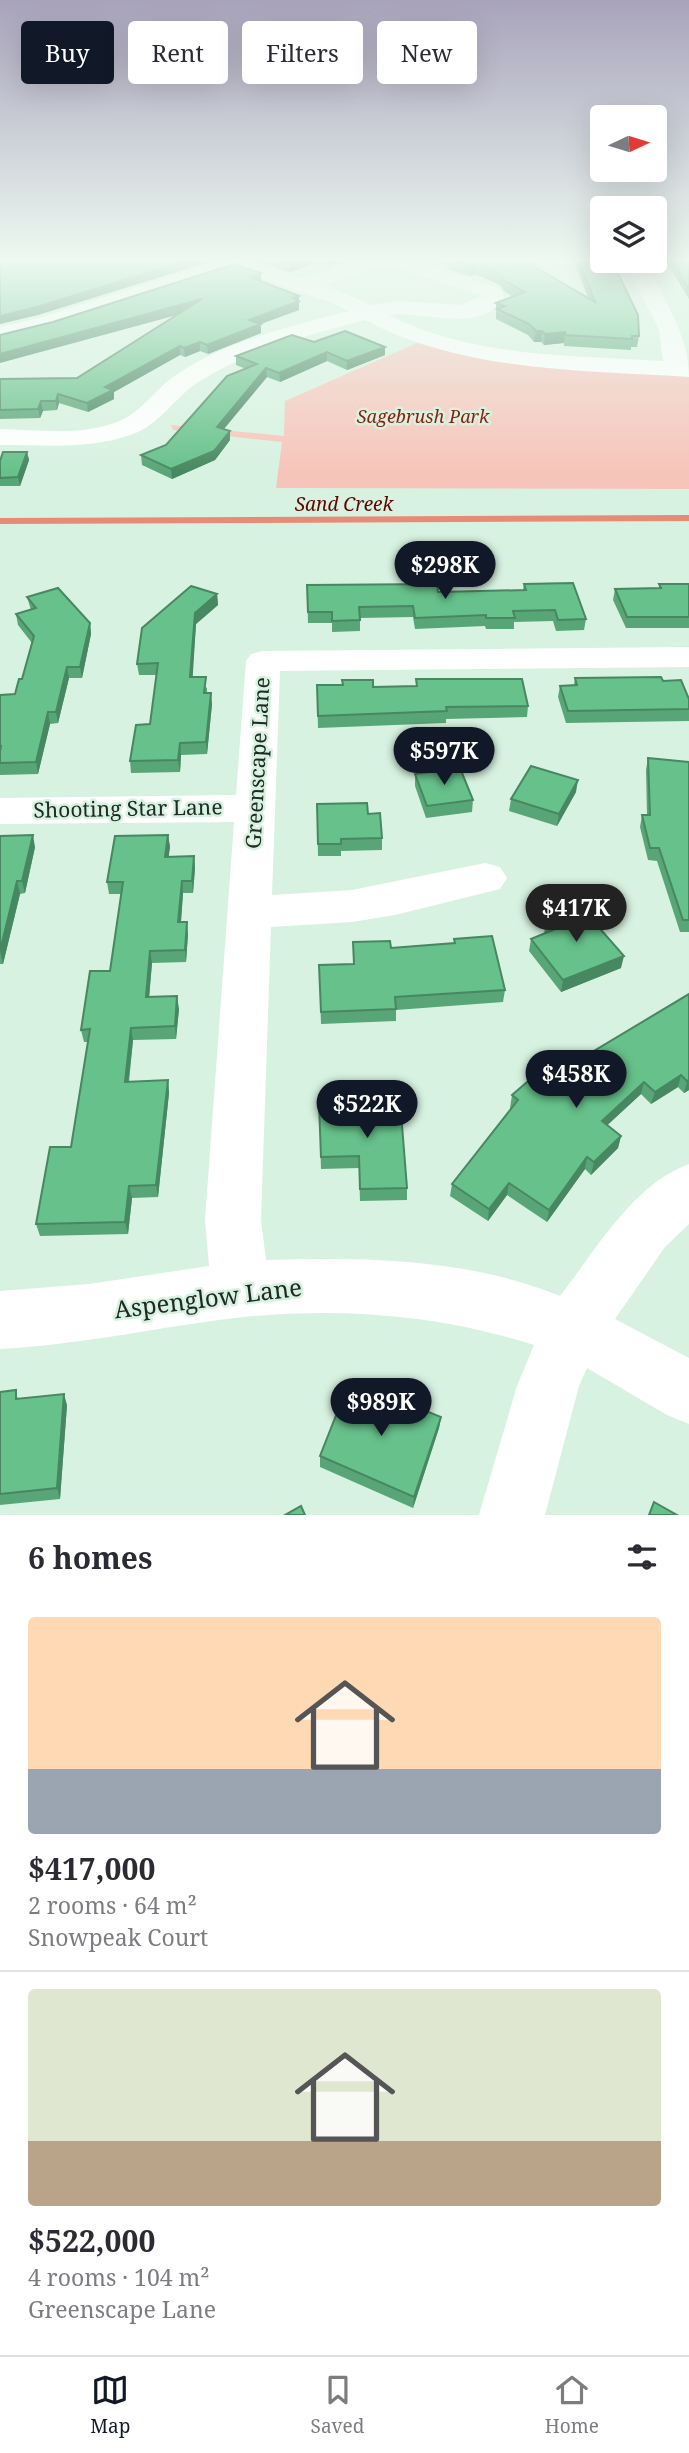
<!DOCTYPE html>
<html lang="en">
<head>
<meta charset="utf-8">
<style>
	:root { --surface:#fff; --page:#f7f7f7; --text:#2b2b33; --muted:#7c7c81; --line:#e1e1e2; --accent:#111827 }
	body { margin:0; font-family:"Noto Serif",serif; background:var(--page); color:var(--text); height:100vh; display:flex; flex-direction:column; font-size:26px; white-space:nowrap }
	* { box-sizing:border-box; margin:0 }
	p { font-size:23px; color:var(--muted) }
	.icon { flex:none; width:38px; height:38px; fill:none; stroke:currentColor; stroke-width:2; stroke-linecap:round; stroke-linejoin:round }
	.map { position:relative; height:1515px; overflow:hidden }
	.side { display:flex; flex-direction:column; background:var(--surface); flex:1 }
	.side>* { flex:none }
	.banner { position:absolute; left:21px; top:21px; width:648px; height:63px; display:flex; gap:14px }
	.needle { width:46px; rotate:86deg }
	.fabs { position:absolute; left:590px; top:105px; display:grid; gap:14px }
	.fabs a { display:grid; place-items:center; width:77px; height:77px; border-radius:7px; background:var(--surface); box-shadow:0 7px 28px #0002; font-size:35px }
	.price { position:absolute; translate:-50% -60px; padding:0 16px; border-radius:24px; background:var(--accent); color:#fff; font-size:23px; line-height:46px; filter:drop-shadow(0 2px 4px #0008) }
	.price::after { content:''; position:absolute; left:50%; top:42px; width:21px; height:16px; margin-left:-10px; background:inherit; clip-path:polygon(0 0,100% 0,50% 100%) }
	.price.selected { background:#222; color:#fff }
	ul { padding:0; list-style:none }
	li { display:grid; align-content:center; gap:14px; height:371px; padding:0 28px }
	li+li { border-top:2px solid var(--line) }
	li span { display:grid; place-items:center; height:217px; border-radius:7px; color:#555 }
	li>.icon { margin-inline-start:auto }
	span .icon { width:126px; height:126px; fill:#fffc; stroke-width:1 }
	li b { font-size:30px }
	h2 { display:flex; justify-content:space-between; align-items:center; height:84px; padding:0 28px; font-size:30px }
	.tag { padding:0 24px; border-radius:7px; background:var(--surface); box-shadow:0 7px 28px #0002; font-size:24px; line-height:63px }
	.tag.selected { background:var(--accent); color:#fff }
	.tab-bar { display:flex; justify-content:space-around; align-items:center; height:98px; border-top:2px solid var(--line); background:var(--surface); font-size:19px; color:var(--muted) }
	.tab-bar a { display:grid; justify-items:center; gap:4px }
	.tab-bar .selected { color:var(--accent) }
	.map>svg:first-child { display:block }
	.green { fill:#f7c4ba }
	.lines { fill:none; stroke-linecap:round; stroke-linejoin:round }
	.stream { stroke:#e88a77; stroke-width:6 }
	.minor { fill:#fff; fill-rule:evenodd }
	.wall { fill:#58a677 }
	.shaded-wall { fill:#478761 }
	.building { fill:#66c18a; stroke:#478761; stroke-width:2 }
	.labels { text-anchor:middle; stroke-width:5; stroke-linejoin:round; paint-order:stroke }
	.far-park-label { font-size:18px; font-style:italic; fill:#8d1e0c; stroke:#d7f2e0 }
	.far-water-label { font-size:19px; font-style:italic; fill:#5d0700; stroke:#d7f2e0 }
	.street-label { font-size:21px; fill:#202a23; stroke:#d7f2e0 }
	.near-street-label { font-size:24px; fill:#202a23; stroke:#d7f2e0 }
</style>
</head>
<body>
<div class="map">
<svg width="689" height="1515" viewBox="0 0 689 1515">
	<rect width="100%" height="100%" fill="#d7f2e0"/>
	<polygon class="green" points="417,343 473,357 538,366 689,376 689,489 276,488 282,442 173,430 171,425 284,436 285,401"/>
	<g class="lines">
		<polyline class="stream" points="0,521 689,518"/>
		<g class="minor">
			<path d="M 219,261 L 249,261 L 303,279 L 357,261 L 385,261 L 382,265 L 324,285 L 371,305 L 398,301 L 460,305 L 483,296 L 388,265 L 385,261 L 414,261 L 499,288 L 505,298 C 479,335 425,310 389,315 C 473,358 571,355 663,361 L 659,329 L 624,261 L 644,261 C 664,298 689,336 689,377 C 580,370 464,372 365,320 C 309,335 250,350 200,381 C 175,396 161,424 133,434 C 90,450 44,445 0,445 L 0,429 C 37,430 82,436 117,422 C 142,413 156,387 179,373 C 229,340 292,326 349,311 L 333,303 L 234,269 L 54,328 L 0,341 L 0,327 L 39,318 Z"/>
			<path d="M 689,647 L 689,667 L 280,671 L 272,895 L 352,890 L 485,863 L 500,867 L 507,878 L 500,889 L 395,915 L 352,922 L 271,927 L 261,1220 L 266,1260 C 366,1257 466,1258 560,1296 C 596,1250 632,1185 689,1164 L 689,1224 L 665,1247 L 615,1319 L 689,1358 L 689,1424 L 667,1415 L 587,1368 L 579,1386 L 545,1515 L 479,1515 L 517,1386 L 534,1345 C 442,1315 341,1307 244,1317 C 162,1326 82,1345 0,1349 L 0,1291 L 89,1284 L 209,1266 L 205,1220 L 234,822 L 0,824 L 0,798 L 236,795 L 246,661 L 251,654 L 263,651 Z"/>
		</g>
	</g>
	<g class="wall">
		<polygon points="256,261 346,261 328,266 317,263 290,272"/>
		<polygon points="445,261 525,261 588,298 574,261 612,261 639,336 637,347 631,347 631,350 564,346 564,343 544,345 541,342 534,342 528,335 496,319 496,303 513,297 504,291 500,285 475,274 470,276 448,269"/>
		<polygon points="666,261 689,261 689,299"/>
		<polygon points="261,273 261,281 299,296 299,310 261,324 261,333 208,354 200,351 185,357 180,355 114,392 114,399 88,412 59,403 57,410 43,411 40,418 0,419 0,379 77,378"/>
		<polygon points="314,342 385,347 385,355 347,370 327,361 280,382 267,377 224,429 230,440 215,460 172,479 142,465 141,455 166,445 246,369 236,365 236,356"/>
		<polygon points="27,452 29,460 20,486 0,486 0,461"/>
		<polygon points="524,584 586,619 584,630 556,631 553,621 514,622 514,629 486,629 485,626 415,629 413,617 360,618 360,631 332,632 332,623 308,623 307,585 438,592 523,590"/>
		<polygon points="659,584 689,584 689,628 626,628 613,600 615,589 659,588"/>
		<polygon points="217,594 218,605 196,624 192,677 207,688 207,693 212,704 207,754 181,755 180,772 131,773 130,761 150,724 157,675 139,675 137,664"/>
		<polygon points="27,597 90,623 91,634 82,678 69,678 58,723 50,724 38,774 0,775 0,695 15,694 22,679 32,643 18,625 16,614 31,610"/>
		<polygon points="575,678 663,681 689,699 689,721 566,723 558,697 560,686 574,685"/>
		<polygon points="416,679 528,706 527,717 446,719 446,723 318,728 317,685 373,687 416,686"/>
		<polygon points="648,758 689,762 689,932 680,932 657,861 648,860 640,827 642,815 647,815 646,770"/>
		<polygon points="415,774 473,800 472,812 426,818 415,786"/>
		<polygon points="576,792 557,826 509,811 511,799"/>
		<polygon points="317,804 368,814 382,838 382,850 341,851 341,856 318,856"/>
		<polygon points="168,835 170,847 168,857 194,856 195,868 193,893 183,893 181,922 188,934 186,962 152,963 149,997 179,1009 176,1039 133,1040 129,1082 168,1080 169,1093 158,1197 132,1198 128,1234 40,1236 36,1224 71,1147 88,1042 84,1042 81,1030 110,971 122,894 109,894 107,882"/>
		<polygon points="0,836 35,847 25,893 20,894 3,964 0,964"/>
		<polygon points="546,921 621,968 561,992 529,951 531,939 544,934"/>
		<polygon points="454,939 505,990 503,1002 396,1010 396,1021 321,1024 319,965 353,964 353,942 391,948 454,943"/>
		<polygon points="689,994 689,1090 684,1093 678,1087 651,1104 641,1094 607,1125 621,1136 618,1148 591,1175 585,1169 547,1222 507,1195 488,1221 450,1196 452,1184 511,1109 510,1108 512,1095 577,1061"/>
		<polygon points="319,1103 407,1188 407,1200 360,1201 359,1168 321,1169"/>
		<polygon points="0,1392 19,1398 67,1405 60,1499 0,1505"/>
		<polygon points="441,1417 439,1428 413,1508 320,1467 320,1456"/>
	</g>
	<g class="shaded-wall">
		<polygon points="186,261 212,261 38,315 0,324 0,316"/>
		<polygon points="300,261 317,261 317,263 290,272 289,264"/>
		<polygon points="328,261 346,261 328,266"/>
		<polygon points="476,264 475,274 470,276 470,266"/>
		<polygon points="261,273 261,281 250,277"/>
		<polygon points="299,296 299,310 249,328 249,320 293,298"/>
		<polygon points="202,299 203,308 0,363 0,354"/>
		<polygon points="261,324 261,333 208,354 207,345"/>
		<polygon points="536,331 542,331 541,342 534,342"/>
		<polygon points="565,332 564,343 544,345 545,334"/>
		<polygon points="200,342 200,351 185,357 184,348"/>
		<polygon points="180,346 180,355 114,392 114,399 88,412 87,403 105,387"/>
		<polygon points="385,347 385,355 347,370 347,361"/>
		<polygon points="327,352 327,361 280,382 279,373"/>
		<polygon points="266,368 267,377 217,437 217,427"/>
		<polygon points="58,394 59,403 57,410 56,401"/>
		<polygon points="41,401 43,411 40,418 38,409"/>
		<polygon points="230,431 230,440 215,460 172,479 171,469"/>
		<polygon points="27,452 29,460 20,486 18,477"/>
		<polygon points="217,594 218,605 196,624 192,688 190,677 195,613"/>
		<polygon points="90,623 91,634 82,678 80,667"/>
		<polygon points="67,667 69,678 58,723 56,712"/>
		<polygon points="211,693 212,704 207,754 206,742"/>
		<polygon points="48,712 50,724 38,774 36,762"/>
		<polygon points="180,743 181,755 180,772 178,760"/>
		<polygon points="578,780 576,792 557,826 559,814"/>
		<polygon points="33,835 35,847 25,893 22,881"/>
		<polygon points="168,835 170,847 167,869 165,857"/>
		<polygon points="194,856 195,868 193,893 192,881"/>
		<polygon points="17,881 20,894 3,964 0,951"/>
		<polygon points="182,881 183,893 180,934 178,922"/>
		<polygon points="187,922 188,934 186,962 185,950"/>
		<polygon points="150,951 152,963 148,1010 146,997"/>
		<polygon points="624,956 621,968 561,992 563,980"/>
		<polygon points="177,996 179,1009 176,1039 175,1026"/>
		<polygon points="131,1028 133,1040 127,1094 125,1082"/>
		<polygon points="681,1075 678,1087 651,1104 655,1092"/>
		<polygon points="168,1080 169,1093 158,1197 156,1185"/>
		<polygon points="689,1080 689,1090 684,1093 687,1081"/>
		<polygon points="644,1082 641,1094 599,1133 602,1121"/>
		<polygon points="621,1136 618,1148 591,1175 594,1162"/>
		<polygon points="587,1157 585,1169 547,1222 549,1210"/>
		<polygon points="509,1183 507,1195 488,1221 489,1209"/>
		<polygon points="129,1186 132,1198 128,1234 125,1222"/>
		<polygon points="64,1394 67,1405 60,1499 57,1488"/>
		<polygon points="441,1417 439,1428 413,1508 414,1497"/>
	</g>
	<g class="building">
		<polygon points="0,261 186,261 37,307 0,316"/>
		<polygon points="279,261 300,261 289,264"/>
		<polygon points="453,261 525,261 595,302 579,261 612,261 638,315 639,336 632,336 632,339 565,335 565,332 545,334 542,331 536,331 529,324 497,309 505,306 496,303 525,292 505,281 501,275 476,264 470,266"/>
		<polygon points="672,261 689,261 689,289"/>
		<polygon points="234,264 261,273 250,277 299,296 293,298 299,301 249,320 261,324 207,345 200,342 184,348 180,346 105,387 113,390 87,403 58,394 56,401 41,401 38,409 0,410 0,379 77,378 202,299 0,354 0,335 53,322"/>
		<polygon points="345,331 385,347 347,361 327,352 279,373 266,368 217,427 230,431 214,451 171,469 141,455 166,445 227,376 257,364 236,356 292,335 314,342"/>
		<polygon points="3,452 27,452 18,477 0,478 0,461"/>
		<polygon points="573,583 586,619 558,620 555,610 513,611 515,618 486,618 486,615 415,618 413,606 359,607 360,620 332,621 332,612 308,612 307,585 437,584 438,592 526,590 524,584"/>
		<polygon points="659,584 689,584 689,617 627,617 615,589 661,588"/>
		<polygon points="191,586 217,594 195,613 190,677 206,677 204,693 211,693 206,742 180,743 178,760 130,761 136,725 150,724 158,663 137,664 142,628"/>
		<polygon points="58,588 90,623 80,667 67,667 56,712 48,712 36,762 0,763 0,751 1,746 0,746 0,695 15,694 19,679 22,679 34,636 16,614 36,608 27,597"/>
		<polygon points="661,677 663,681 681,680 689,699 689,709 568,711 560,686 577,685 575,678"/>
		<polygon points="416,679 522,679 528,706 446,707 447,711 318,716 317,685 343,685 342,680 373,680 373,687 417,686"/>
		<polygon points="648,758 689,762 689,920 683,920 659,848 650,848 642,815 650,815"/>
		<polygon points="531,766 578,780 559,814 511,799"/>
		<polygon points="460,768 473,800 427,806 415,774"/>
		<polygon points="367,803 368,814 380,813 382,838 341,839 341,844 318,844 317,804"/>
		<polygon points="33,835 22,881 17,881 0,951 0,836"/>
		<polygon points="168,835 165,857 194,856 192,881 182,881 178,922 187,922 185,950 150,951 146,997 177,996 175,1026 131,1028 125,1082 168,1080 156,1185 129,1186 125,1222 36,1224 50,1147 71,1147 90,1029 81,1030 90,971 110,971 123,882 107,882 115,836"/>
		<polygon points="581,907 624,956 563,980 531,939 553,930 546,921"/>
		<polygon points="492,936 505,990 395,997 396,1009 321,1012 319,965 354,964 353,942 390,941 391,948 455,943 454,939"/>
		<polygon points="689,994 689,1080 687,1081 681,1075 655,1092 644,1082 602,1121 621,1136 594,1162 587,1157 549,1210 509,1183 489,1209 452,1184 518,1100 512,1095 563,1051 577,1061"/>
		<polygon points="400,1100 407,1188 360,1189 359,1156 321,1157 319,1103"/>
		<polygon points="350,1380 441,1417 414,1497 320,1456"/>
		<polygon points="16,1390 16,1399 64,1394 57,1488 0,1494 0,1392"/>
		<polygon points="654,1502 677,1515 649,1515"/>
		<polygon points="301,1506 305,1515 285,1515"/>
	</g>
	<linearGradient id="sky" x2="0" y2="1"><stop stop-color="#a8a3bb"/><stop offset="0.55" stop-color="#edf9f1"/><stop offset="1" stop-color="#edf9f1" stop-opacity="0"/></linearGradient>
	<rect width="689" height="473" fill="url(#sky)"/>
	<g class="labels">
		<g class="far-park-label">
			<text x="423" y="423">Sagebrush Park</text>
		</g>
		<g class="far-water-label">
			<text x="344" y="511">Sand Creek</text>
		</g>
		<g class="street-label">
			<text transform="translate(258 763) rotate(-87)" y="7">Greenscape Lane</text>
			<text transform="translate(128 809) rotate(-1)" y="7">Shooting Star Lane</text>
		</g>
		<g class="near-street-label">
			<text transform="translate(208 1299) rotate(-7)" y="8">Aspenglow Lane</text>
		</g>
	</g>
</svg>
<div class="fabs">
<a><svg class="needle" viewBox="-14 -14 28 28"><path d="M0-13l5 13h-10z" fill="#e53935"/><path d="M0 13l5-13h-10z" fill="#7c7c81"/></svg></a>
<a><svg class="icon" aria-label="layers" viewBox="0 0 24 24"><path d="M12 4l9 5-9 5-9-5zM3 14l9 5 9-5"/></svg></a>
</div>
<b class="price" style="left:445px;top:601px">$298K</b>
<b class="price" style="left:444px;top:787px">$597K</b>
<b class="price selected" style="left:576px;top:944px">$417K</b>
<b class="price" style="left:576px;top:1110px">$458K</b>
<b class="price" style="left:367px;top:1140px">$522K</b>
<b class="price" style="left:381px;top:1438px">$989K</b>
<div class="banner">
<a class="tag selected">Buy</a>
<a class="tag">Rent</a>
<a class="tag">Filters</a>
<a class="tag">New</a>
</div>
</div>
<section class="side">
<h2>6 homes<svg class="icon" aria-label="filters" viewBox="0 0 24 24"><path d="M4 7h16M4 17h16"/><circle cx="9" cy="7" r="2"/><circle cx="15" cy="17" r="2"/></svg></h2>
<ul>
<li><span style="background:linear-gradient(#ffd9b3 70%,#9aa5b1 0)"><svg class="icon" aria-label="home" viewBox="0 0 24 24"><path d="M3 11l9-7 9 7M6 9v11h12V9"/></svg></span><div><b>$417,000</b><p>2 rooms · 64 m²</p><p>Snowpeak Court</p></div></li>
<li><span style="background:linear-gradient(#dfe7d0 70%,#b9a48a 0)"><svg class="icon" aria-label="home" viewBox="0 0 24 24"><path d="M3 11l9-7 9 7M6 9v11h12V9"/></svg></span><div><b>$522,000</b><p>4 rooms · 104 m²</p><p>Greenscape Lane</p></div></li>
</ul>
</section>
<nav class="tab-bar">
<a class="selected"><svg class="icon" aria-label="map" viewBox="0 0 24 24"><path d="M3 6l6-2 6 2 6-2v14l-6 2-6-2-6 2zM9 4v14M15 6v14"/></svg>Map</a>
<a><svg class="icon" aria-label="saved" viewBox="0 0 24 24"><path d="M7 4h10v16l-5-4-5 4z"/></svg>Saved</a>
<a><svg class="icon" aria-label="home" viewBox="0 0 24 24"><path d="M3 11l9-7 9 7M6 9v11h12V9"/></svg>Home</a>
</nav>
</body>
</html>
